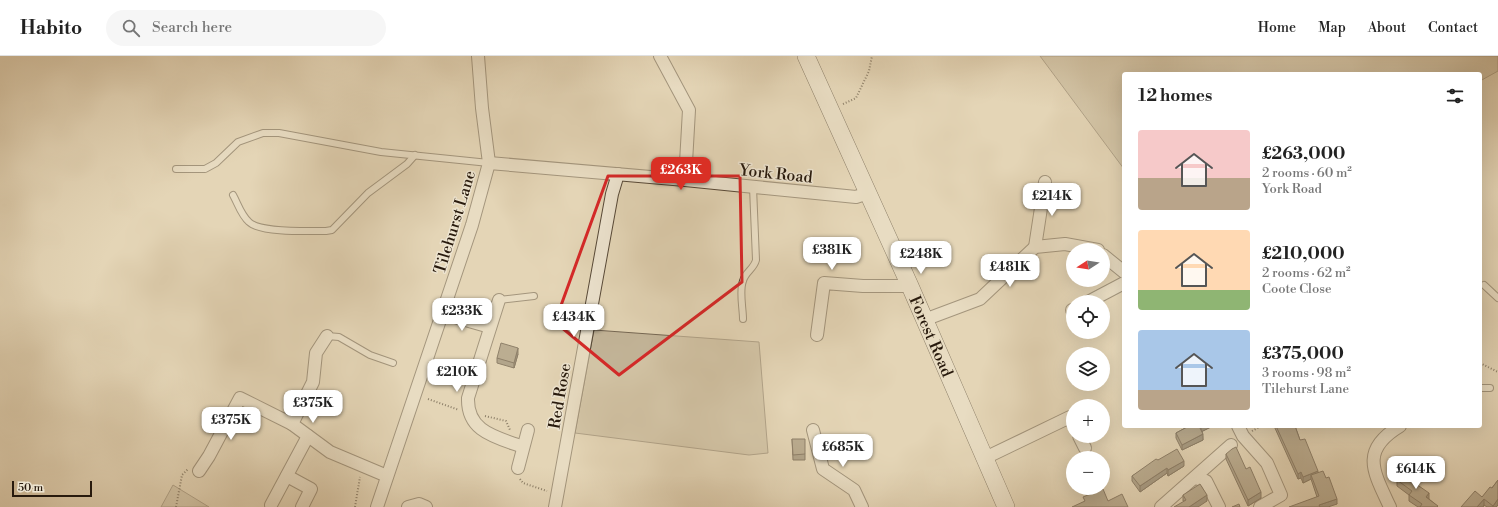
<!DOCTYPE html>
<html lang="en">
<head>
<meta charset="utf-8">
<style>
	:root { --surface:#fff; --page:#f6f6f6; --text:#222; --muted:#767676; --line:#e0e0e0; --accent:#d93025 }
	body { margin:0; font-family:"Libre Bodoni",serif; background:var(--page); color:var(--text); height:100vh; display:flex; flex-direction:column; font-size:15px; white-space:nowrap }
	* { box-sizing:border-box; margin:0 }
	p { font-size:13px; color:var(--muted) }
	.icon { flex:none; width:22px; height:22px; fill:none; stroke:currentColor; stroke-width:2; stroke-linecap:round; stroke-linejoin:round }
	.map { position:relative; flex:1; overflow:hidden }
	.details { position:absolute; left:1122px; top:16px; width:360px; height:356px; display:flex; flex-direction:column; background:var(--surface); border-radius:4px; box-shadow:0 4px 16px #0002 }
	.details>* { flex:none }
	.needle { width:26px; rotate:258deg }
	.tools { position:absolute; left:1066px; top:187px; display:grid; gap:8px }
	.tools a { display:grid; place-items:center; width:44px; height:44px; border-radius:50%; background:var(--surface); box-shadow:0 4px 16px #0002; font-size:20px }
	.scale { position:absolute; left:12px; bottom:10px; width:80px; box-sizing:border-box; padding-left:4px; border:2px solid #281a0d; border-top:0; font-size:11px; line-height:14px; white-space:nowrap; color:#281a0d; -webkit-text-stroke:3px #ede4d0; paint-order:stroke }
	.price { position:absolute; translate:-50% -34px; padding:0 9px; border-radius:8px; background:#fff; color:#222; font-size:13px; line-height:26px; filter:drop-shadow(0 1px 2px #0008) }
	.price::after { content:''; position:absolute; left:50%; top:24px; width:12px; height:9px; margin-left:-6px; background:inherit; clip-path:polygon(0 0,100% 0,50% 100%) }
	.price.current { background:var(--accent); color:#fff }
	ul { padding:0; list-style:none }
	li { display:flex; align-items:center; gap:12px; height:100px; padding:0 16px }
	li span { display:grid; place-items:center; flex:none; width:112px; height:80px; border-radius:4px; color:#555 }
	li>.icon { margin-inline-start:auto }
	span .icon { width:48px; height:48px; fill:#fffc; stroke-width:1 }
	li b { font-size:17px }
	h2 { display:flex; justify-content:space-between; align-items:center; height:48px; padding:0 16px; font-size:17px }
	header { display:flex; align-items:center; gap:24px; box-sizing:border-box; height:56px; padding:0 20px; background:var(--surface); border-bottom:1px solid var(--line) }
	header strong { font-size:19px }
	nav { display:flex; gap:22px; margin-inline-start:auto; font-size:14px }
	.search { width:280px; height:36px; background:var(--page); display:flex; align-items:center; gap:10px; box-sizing:border-box; padding:0 14px; border-radius:22px; color:var(--muted); font-size:15px }
	.map>svg:first-child { display:block }
	.green { fill:#c4b69a; stroke:#766854 }
	.lines { fill:none; stroke-linecap:round; stroke-linejoin:round }
	.lane-casing { stroke:#574938; stroke-width:8 }
	.street-casing { stroke:#574938; stroke-width:14 }
	.secondary-casing { stroke:#281a0d; stroke-width:18 }
	.path { stroke:#281a0d; stroke-width:2; stroke-dasharray:1 2; stroke-linecap:butt }
	.lane { stroke:#ede4d0; stroke-width:6 }
	.street { stroke:#ede4d0; stroke-width:12 }
	.secondary { stroke:#ede4d0; stroke-width:17 }
	.wall { fill:#776b57; stroke:#281a0d }
	.shaded-wall { fill:#615747; stroke:#281a0d }
	.building { fill:#8a7c65; stroke:#281a0d }
	.marked { fill:none; stroke:#d62828; stroke-width:3; stroke-linejoin:round }
	.labels { text-anchor:middle; stroke-width:3; stroke-linejoin:round; paint-order:stroke }
	.street-label { font-size:16px; fill:#281a0d; stroke:#ede4d0 }
</style>
</head>
<body>
<header>
<strong>Habito</strong>
<div class="search"><svg class="icon" aria-label="search" viewBox="0 0 24 24"><circle cx="10" cy="10" r="6"/><path d="M15 15l6 6"/></svg>Search here</div>
<nav><a>Home</a><a>Map</a><a>About</a><a>Contact</a></nav>
</header>
<div class="map">
<svg width="1498" height="451" viewBox="0 0 1498 451">
	<rect width="100%" height="100%" fill="#e4d6b7"/>
	<filter id="stains"><feTurbulence type="fractalNoise" baseFrequency=".005" numOctaves="4"/><feColorMatrix values="0 0 0 0 .2 0 0 0 0 .09 0 0 0 0 .02 0 0 0 .5 -.17"/></filter>
	<radialGradient id="worn" r=".72"><stop offset=".6" stop-color="#630" stop-opacity="0"/><stop offset="1" stop-color="#630" stop-opacity=".3"/></radialGradient>
	<g class="green">
		<polygon points="1040,0 1498,0 1498,15 1480,25 1480,18 1124,18 1124,113"/>
		<polygon points="594,274 759,286 768,397 749,399 575,377"/>
		<polygon points="173,429 209,451 161,451"/>
	</g>
	<g class="lines">
		<defs>
			<g id="lane">
				<polyline points="176,113 205,113 216,107 238,86 263,77 279,77 381,96 489,107"/>
				<path d="M 233,139 C 238,148 241,159 249,166 C 260,177 309,175 326,175 L 332,174 L 368,137 L 407,108 L 415,99"/>
				<polyline points="1484,229 1498,242"/>
				<polyline points="499,244 534,240"/>
				<path d="M 743,263 C 743,252 739,235 743,225 C 745,216 754,213 756,204 L 753,131"/>
				<polyline points="327,280 339,281 370,299 393,307"/>
				<polyline points="1480,332 1490,332"/>
			</g>
			<g id="street">
				<polyline points="660,0 689,54 685,124"/>
				<polyline points="489,107 685,124 856,141 868,137"/>
				<polyline points="1035,191 1045,126"/>
				<polyline points="1103,199 1124,216"/>
				<path d="M 499,244 L 468,342 C 467,376 496,381 523,391"/>
				<polyline points="1088,246 1124,227"/>
				<polyline points="1072,254 1073,254"/>
				<polyline points="441,257 490,271"/>
				<polyline points="924,264 980,243 1035,191 1065,188 1098,194"/>
				<polyline points="817,279 824,227 863,230 910,230"/>
				<polyline points="327,280 316,297 313,326 292,368 330,396 387,420"/>
				<polyline points="1238,370 1243,380 1267,407 1281,439 1260,451"/>
				<polyline points="813,374 823,413 854,434 862,451"/>
				<polyline points="1079,380 1085,392"/>
				<polyline points="985,402 1070,361 1073,368"/>
				<polyline points="518,412 528,374"/>
				<polyline points="199,415 209,400 240,342 292,368"/>
				<polyline points="287,420 311,433 302,451"/>
				<polyline points="1195,422 1206,425 1219,451"/>
				<polyline points="271,449 308,380"/>
				<polyline points="377,451 472,169 489,107 482,52 478,0"/>
				<polyline points="408,451 419,448 426,451"/>
				<polyline points="555,451 612,138 618,118"/>
				<polyline points="1161,451 1231,389"/>
				<path d="M 1390,451 C 1373,415 1360,394 1400,370"/>
			</g>
			<g id="secondary">
				<path id="s1" d="M 806,0 L 910,230 L 1006,451"/>
			</g>
		</defs>
		<use href="#lane" class="lane-casing"/>
		<use href="#street" class="street-casing"/>
		<use href="#secondary" class="secondary-casing"/>
		<g class="path">
			<polyline points="843,48 856,42 869,15 872,0"/>
			<polyline points="1480,307 1498,316"/>
			<polyline points="428,343 459,354"/>
			<polyline points="485,360 506,365 510,374"/>
			<polyline points="1252,375 1261,370"/>
			<polyline points="520,423 523,427 547,435"/>
			<polyline points="176,451 182,419 188,413"/>
			<polyline points="355,451 360,421"/>
		</g>
		<use href="#lane" class="lane"/>
		<use href="#street" class="street"/>
		<use href="#secondary" class="secondary"/>
	</g>
	<g class="wall">
		<polygon points="518,298 514,312 497,307 497,302"/>
		<polygon points="1189,370 1213,370 1202,375 1203,384 1182,394 1176,382 1176,377"/>
		<polygon points="1274,370 1295,370 1300,384 1318,417 1326,422 1337,448 1317,441 1311,423 1303,427 1301,422 1298,423"/>
		<polygon points="792,383 805,398 805,404 793,404"/>
		<polygon points="1226,398 1246,413 1261,442 1248,450 1226,403"/>
		<polygon points="1158,404 1184,410 1168,420 1167,417 1140,436 1132,425 1132,420"/>
		<polygon points="1397,424 1418,429 1429,443 1438,451 1418,451 1409,445 1409,439 1397,430"/>
		<polygon points="1498,424 1498,449 1496,451 1487,451 1484,449 1483,451 1461,451 1482,441 1492,432"/>
		<polygon points="1183,439 1207,445 1183,445"/>
	</g>
	<g class="shaded-wall">
		<polygon points="518,292 518,298 514,312 514,307"/>
		<polygon points="1201,370 1213,370 1201,376"/>
		<polygon points="1203,378 1203,384 1182,394 1182,389"/>
		<polygon points="1184,405 1184,410 1168,420 1168,414"/>
		<polygon points="1167,412 1167,417 1140,436 1140,430"/>
		<polygon points="1318,415 1318,421 1311,419 1311,423 1303,427 1303,421"/>
		<polygon points="1301,416 1301,422 1298,423 1298,418"/>
		<polygon points="1418,424 1418,429 1416,428"/>
		<polygon points="1261,436 1261,442 1248,450 1248,444"/>
		<polygon points="1429,437 1429,443 1426,441"/>
		<polygon points="1207,439 1207,445 1198,451 1189,451"/>
		<polygon points="1337,443 1337,448 1328,451 1319,451 1319,449"/>
		<polygon points="1484,443 1484,449 1483,451 1477,451"/>
		<polygon points="1498,443 1498,449 1496,451 1493,451 1493,450"/>
	</g>
	<g class="building">
		<polygon points="501,287 518,292 514,307 497,302"/>
		<polygon points="1189,370 1199,370 1203,378 1182,389 1176,377"/>
		<polygon points="1276,370 1295,370 1300,384 1305,383 1318,415 1303,421 1301,416 1298,418"/>
		<polygon points="792,383 805,383 805,398 793,399"/>
		<polygon points="1236,391 1246,413 1250,411 1261,436 1248,444 1226,398 1232,393"/>
		<polygon points="1177,393 1184,405 1168,414 1167,412 1140,430 1132,420 1156,403 1158,404"/>
		<polygon points="1405,414 1418,424 1416,428 1429,437 1426,441 1438,450 1437,451 1420,451 1422,448 1409,439 1412,435 1397,424"/>
		<polygon points="1323,415 1326,422 1329,421 1337,443 1319,449 1320,451 1289,451 1319,440 1311,419"/>
		<polygon points="1498,424 1498,443 1493,450 1484,443 1477,451 1461,451 1475,435 1482,441 1490,431 1492,432"/>
		<polygon points="1200,428 1207,439 1189,451 1174,451 1186,444 1183,439"/>
		<polygon points="1103,433 1108,445 1122,438 1128,451 1072,451 1085,445 1083,441"/>
		<polygon points="1239,448 1240,451 1232,451"/>
	</g>
	<path d="M0 0H1498V451H0ZM 608,120 L 740,120 L 742,226 L 619,319 L 555,266 Z" fill="#e4d6b7" fill-opacity=".55" fill-rule="evenodd"/>
	<path class="marked" d="M 608,120 L 740,120 L 742,226 L 619,319 L 555,266 Z"/>
	<g class="labels">
		<g class="street-label">
			<text transform="translate(776 117) rotate(6)" y="6">York Road</text>
			<text transform="translate(454 166) rotate(-73)" y="6">Tilehurst Lane</text>
			<text dy="6" stroke="none"><textPath href="#s1" startOffset="307">Forest Road</textPath></text>
			<text transform="translate(559 340) rotate(-80)" y="6">Red Rose</text>
		</g>
	</g>
	<rect width="100%" height="100%" filter="url(#stains)"/>
	<rect width="100%" height="100%" fill="url(#worn)"/>
</svg>
<div class="tools">
<a><svg class="needle" viewBox="-14 -14 28 28"><path d="M0-13l5 13h-10z" fill="#e53935"/><path d="M0 13l5-13h-10z" fill="#767676"/></svg></a>
<a><svg class="icon" aria-label="locate" viewBox="0 0 24 24"><circle cx="12" cy="12" r="6"/><path d="M12 2v4M12 18v4M2 12h4M18 12h4"/></svg></a>
<a><svg class="icon" aria-label="layers" viewBox="0 0 24 24"><path d="M12 4l9 5-9 5-9-5zM3 14l9 5 9-5"/></svg></a>
<a>+</a>
<a>−</a>
</div>
<div class="scale">50 m</div>
<b class="price current" style="left:681px;top:135px">£263K</b>
<b class="price" style="left:1052px;top:161px">£214K</b>
<b class="price" style="left:832px;top:215px">£381K</b>
<b class="price" style="left:921px;top:219px">£248K</b>
<b class="price" style="left:1010px;top:232px">£481K</b>
<b class="price" style="left:462px;top:276px">£233K</b>
<b class="price" style="left:574px;top:282px">£434K</b>
<b class="price" style="left:457px;top:337px">£210K</b>
<b class="price" style="left:313px;top:368px">£375K</b>
<b class="price" style="left:231px;top:385px">£375K</b>
<b class="price" style="left:843px;top:412px">£685K</b>
<b class="price" style="left:1416px;top:434px">£614K</b>
<section class="details">
<h2>12 homes<svg class="icon" aria-label="filters" viewBox="0 0 24 24"><path d="M4 7h16M4 17h16"/><circle cx="9" cy="7" r="2"/><circle cx="15" cy="17" r="2"/></svg></h2>
<ul>
<li><span style="background:linear-gradient(#f6c9c9 60%,#b9a48a 0)"><svg class="icon" aria-label="home" viewBox="0 0 24 24"><path d="M3 11l9-7 9 7M6 9v11h12V9"/></svg></span><div><b>£263,000</b><p>2 rooms · 60 m²</p><p>York Road</p></div></li>
<li><span style="background:linear-gradient(#ffd9b3 75%,#8fb573 0)"><svg class="icon" aria-label="home" viewBox="0 0 24 24"><path d="M3 11l9-7 9 7M6 9v11h12V9"/></svg></span><div><b>£210,000</b><p>2 rooms · 62 m²</p><p>Coote Close</p></div></li>
<li><span style="background:linear-gradient(#a9c7e8 75%,#b9a48a 0)"><svg class="icon" aria-label="home" viewBox="0 0 24 24"><path d="M3 11l9-7 9 7M6 9v11h12V9"/></svg></span><div><b>£375,000</b><p>3 rooms · 98 m²</p><p>Tilehurst Lane</p></div></li>
</ul>
</section>
</div>
</body>
</html>
